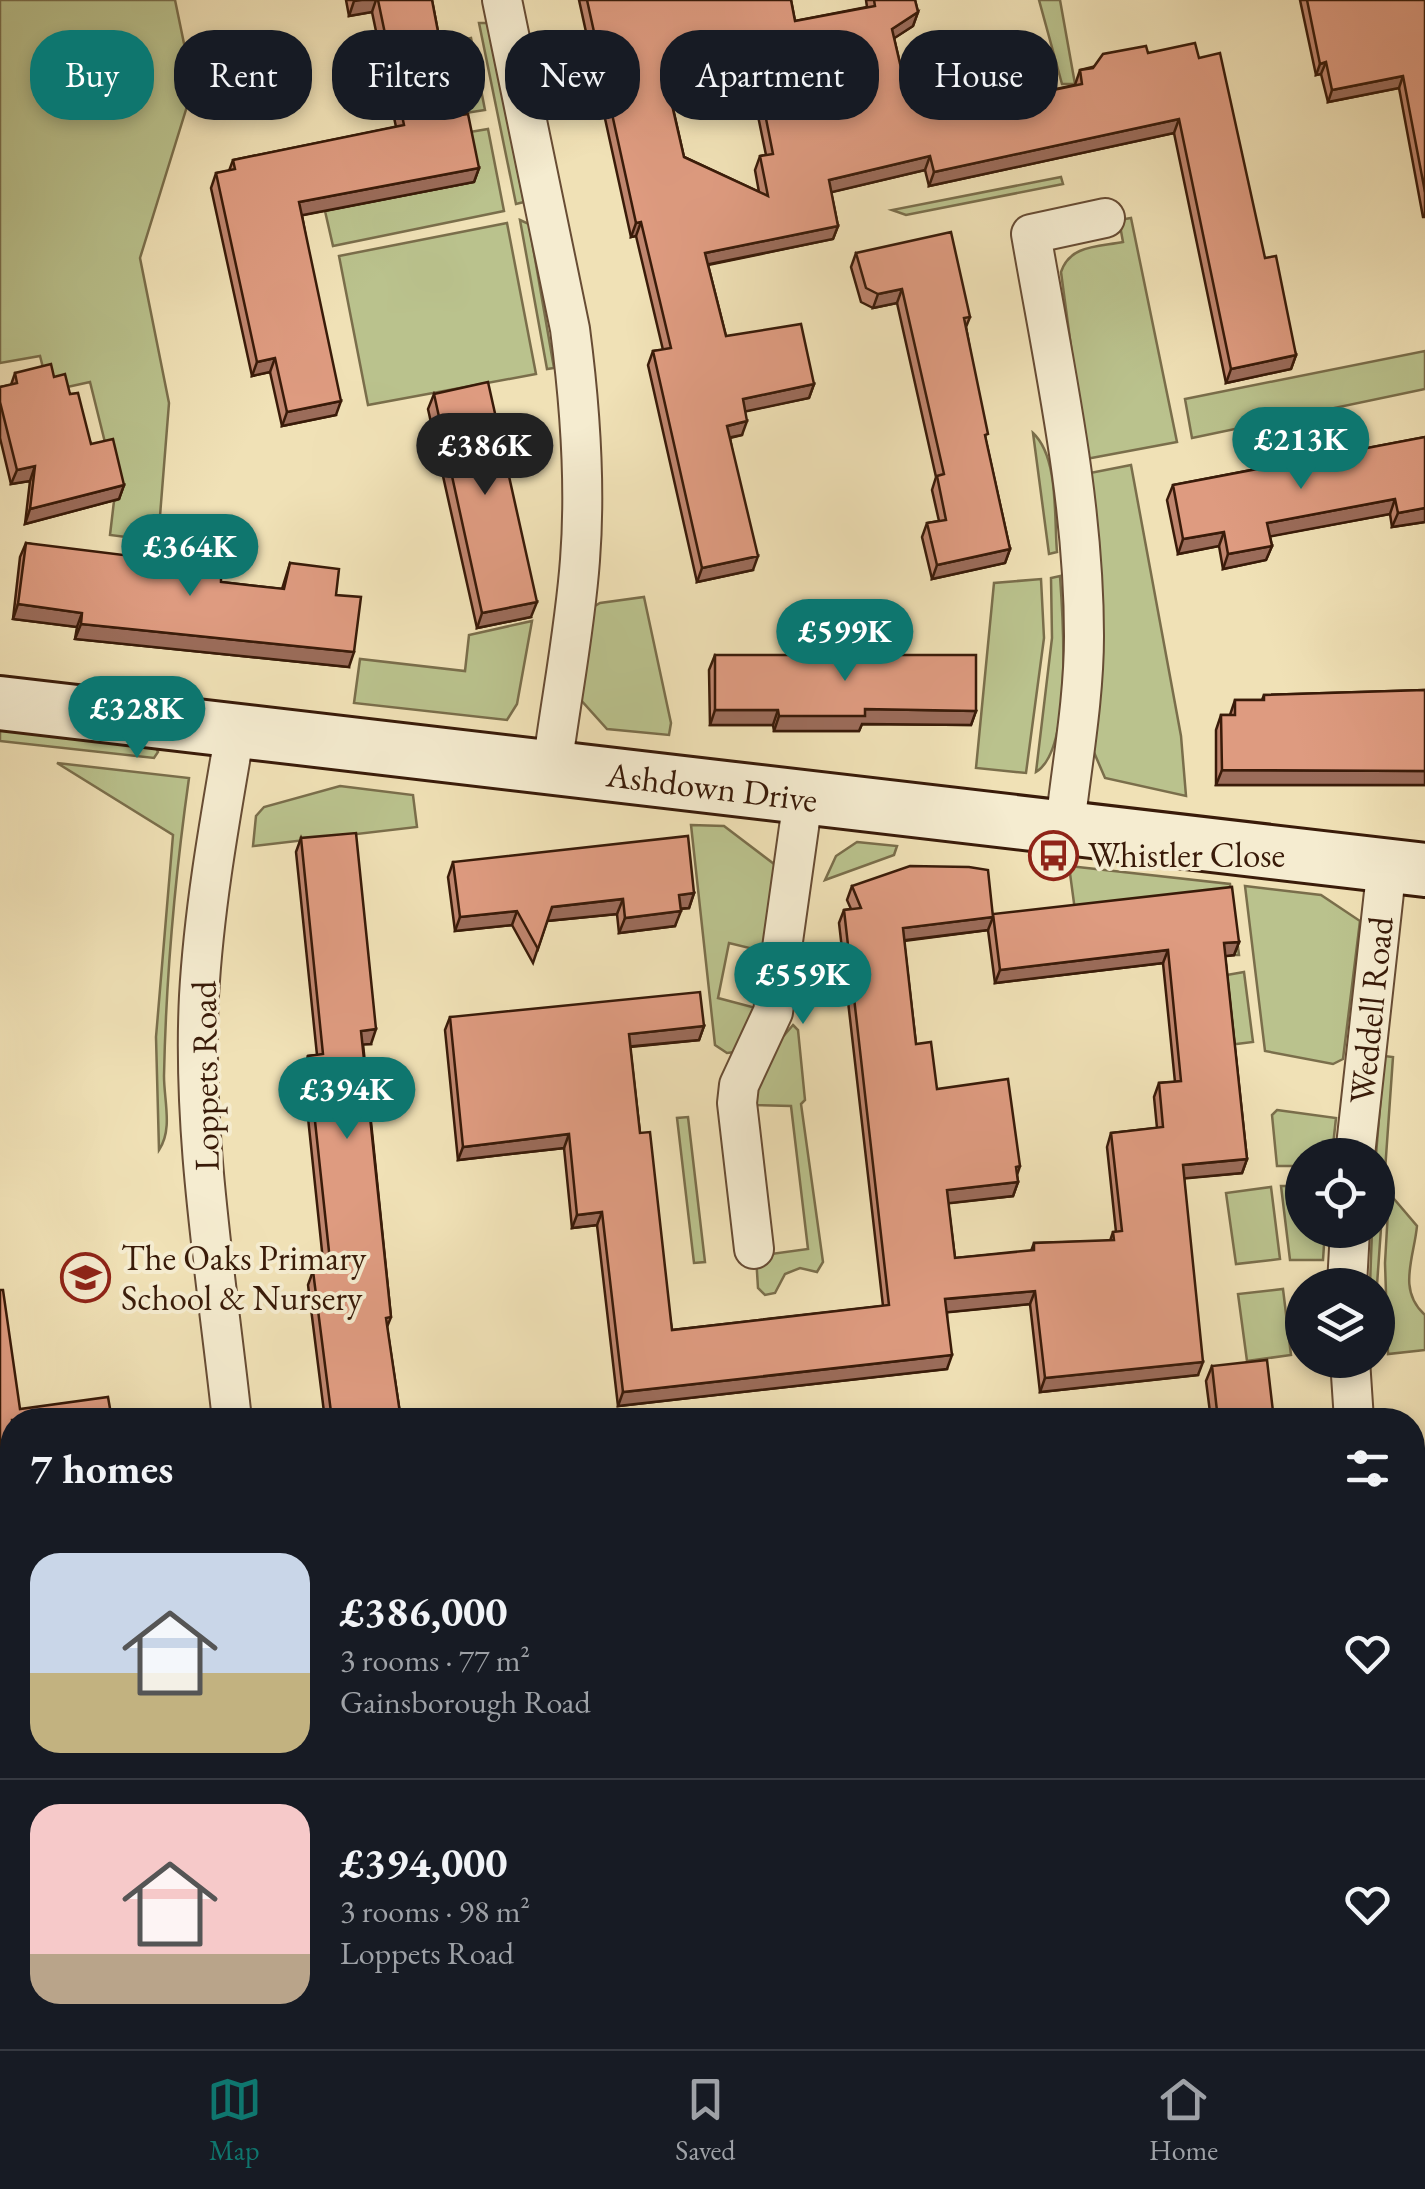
<!DOCTYPE html>
<html lang="en">
<head>
<meta charset="utf-8">
<style>
	:root { --surface:#171b24; --page:#20242c; --text:#f1f3f6; --muted:#9ea1a6; --line:#363941; --accent:#0f766e }
	body { margin:0; font-family:"EB Garamond",serif; background:var(--page); color:var(--text); height:100vh; display:flex; flex-direction:column; font-size:38px; white-space:nowrap }
	* { box-sizing:border-box; margin:0 }
	p { font-size:32px; color:var(--muted) }
	.icon { flex:none; width:55px; height:55px; fill:none; stroke:currentColor; stroke-width:2; stroke-linecap:round; stroke-linejoin:round }
	.map { position:relative; flex:1; overflow:hidden }
	.side { position:absolute; left:0px; top:1408px; width:1425px; height:642px; display:flex; flex-direction:column; background:var(--surface); border-radius:40px 40px 0 0; box-shadow:0 5px 15px #0003 }
	.side>* { flex:none }
	.top-card { position:absolute; left:30px; top:30px; width:1365px; height:90px; display:flex; gap:20px }
	.tools { position:absolute; left:1285px; top:1138px; display:grid; gap:20px }
	.tools a { display:grid; place-items:center; width:110px; height:110px; border-radius:50%; background:var(--surface); box-shadow:0 5px 15px #0003; font-size:50px }
	.price { position:absolute; translate:-50% -85px; padding:0 22px; border-radius:35px; background:var(--accent); color:#fff; font-size:32px; line-height:65px; filter:drop-shadow(0 2px 5px #0008) }
	.price::after { content:''; position:absolute; left:50%; top:60px; width:30px; height:22px; margin-left:-15px; background:inherit; clip-path:polygon(0 0,100% 0,50% 100%) }
	.price.on { background:#222; color:#fff }
	ul { padding:0; list-style:none }
	li { display:flex; align-items:center; gap:30px; height:250px; padding:0 30px }
	li+li { border-top:2px solid var(--line) }
	li span { display:grid; place-items:center; flex:none; width:280px; height:200px; border-radius:30px; color:#555 }
	li>.icon { margin-inline-start:auto }
	span .icon { width:120px; height:120px; fill:#fffc; stroke-width:1 }
	li b { font-size:42px }
	h2 { display:flex; justify-content:space-between; align-items:center; height:120px; padding:0 30px; font-size:42px }
	.tag { padding:0 35px; border-radius:40px; background:var(--surface); box-shadow:0 5px 15px #0003; font-size:35px; line-height:90px }
	.tag.on { background:var(--accent); color:#fff }
	.tab-bar { display:flex; justify-content:space-around; align-items:center; height:140px; border-top:2px solid var(--line); background:var(--surface); font-size:28px; color:var(--muted) }
	.tab-bar a { display:grid; justify-items:center; gap:5px }
	.tab-bar .on { color:var(--accent) }
	.map>svg:first-child { display:block }
	.green { fill:#bac28d; stroke:#7a6e4b; stroke-width:2.5 }
	.lines { fill:none; stroke-linecap:round; stroke-linejoin:round }
	.street-casing { stroke:#674c34; stroke-width:42 }
	.secondary-casing { stroke:#391b09; stroke-width:58 }
	.street { stroke:#f5ecd0; stroke-width:38 }
	.secondary { stroke:#f5ecd0; stroke-width:52 }
	.wall { fill:#bf856e; stroke:#391b09; stroke-width:2.5; fill-rule:evenodd }
	.shaded-wall { fill:#9b6c5a; stroke:#391b09; stroke-width:2.5 }
	.building { fill:#de9b80; stroke:#391b09; stroke-width:2.5; fill-rule:evenodd }
	.labels { text-anchor:middle; stroke-width:8; stroke-linejoin:round; paint-order:stroke }
	.street-label { font-size:35px; fill:#391b09; stroke:#f5ecd0 }
	.poi-label { font-size:35px; fill:#391b09; stroke:#f5ecd0; text-anchor:start }
</style>
</head>
<body>
<div class="map">
<svg width="1425" height="2049" viewBox="0 0 1425 2049">
	<rect width="100%" height="100%" fill="#f0e1b6"/>
	<filter id="stains"><feTurbulence type="fractalNoise" baseFrequency=".002" numOctaves="4"/><feColorMatrix values="0 0 0 0 .2 0 0 0 0 .09 0 0 0 0 .02 0 0 0 .5 -.17"/></filter>
	<radialGradient id="worn" r=".72"><stop offset=".6" stop-color="#630" stop-opacity="0"/><stop offset="1" stop-color="#630" stop-opacity=".3"/></radialGradient>
	<g class="green">
		<polygon points="0,0 175,0 193,87 140,258 169,403 158,541 110,535 114,501 119,499 90,382 49,391 40,356 0,363"/>
		<polygon points="1039,0 1060,0 1075,84 1062,84"/>
		<polygon points="479,23 488,23 524,202 516,204"/>
		<polygon points="471,38 485,110 446,116 433,46"/>
		<polygon points="488,129 504,211 333,246 325,211 473,182 464,133"/>
		<polygon points="1061,177 1063,184 906,215 892,210"/>
		<path d="M 1131,218 L 1177,442 L 1086,459 L 1061,272 C 1070,245 1097,247 1123,242 L 1119,220 Z"/>
		<polygon points="520,220 529,224 554,368 547,369"/>
		<polygon points="507,223 536,374 368,405 339,256"/>
		<polygon points="1425,351 1425,389 1192,438 1185,399"/>
		<path d="M 1033,433 C 1059,457 1054,518 1057,552 L 1049,554 Z"/>
		<polygon points="1131,465 1181,736 1186,796 1105,778 1093,750 1085,474"/>
		<path d="M 1060,576 C 1063,617 1073,750 1036,772 L 1052,638 L 1051,578 Z"/>
		<polygon points="1041,579 1044,638 1026,773 976,768 994,583"/>
		<polygon points="644,597 671,723 669,735 607,729 580,699 588,610 600,603"/>
		<polygon points="532,621 517,704 507,720 354,703 360,659 465,671 469,635"/>
		<polygon points="0,730 155,746 158,752 154,758 0,741"/>
		<path d="M 57,763 L 189,778 C 175,877 166,976 164,1076 C 164,1101 173,1129 159,1150 L 156,1037 L 173,835 Z"/>
		<polygon points="340,786 413,795 417,827 253,846 256,816 264,807"/>
		<polygon points="691,825 724,826 782,870 766,952 729,943 718,998 756,1008 735,1052 727,1053 715,1045"/>
		<polygon points="857,842 897,846 894,855 825,880 836,856"/>
		<polygon points="1069,866 1230,884 1239,955 1234,955 1228,901 1076,918"/>
		<polygon points="1245,886 1321,895 1360,921 1343,1059 1333,1064 1265,1051"/>
		<polygon points="1244,972 1253,1042 1228,1045 1221,976"/>
		<polygon points="793,1025 798,1030 805,1100 801,1104 823,1262 817,1272 800,1268 785,1274 775,1293 765,1295 758,1288 756,1256 808,1249 791,1106 751,1105 750,1098 781,1039"/>
		<polygon points="1384,1056 1393,1057 1377,1285 1370,1285 1372,1230 1378,1230 1376,1155"/>
		<polygon points="1277,1110 1336,1118 1332,1155 1302,1155 1302,1166 1277,1166 1272,1115"/>
		<polygon points="688,1117 705,1262 694,1263 677,1118"/>
		<polygon points="1281,1186 1302,1186 1302,1230 1325,1230 1323,1260 1290,1260"/>
		<polygon points="1271,1187 1280,1259 1236,1264 1226,1193"/>
		<path d="M 1389,1193 L 1417,1226 C 1414,1258 1397,1290 1425,1315 L 1425,1350 L 1388,1354 L 1385,1263 Z"/>
		<polygon points="1283,1289 1291,1355 1247,1361 1238,1294"/>
		<polygon points="12,1743 12,2038 256,2038 258,2049 0,2049 0,1744"/>
	</g>
	<g class="lines">
		<defs>
			<g id="street">
				<path d="M 502,0 L 570,329 C 580,405 586,483 580,560 C 575,629 561,699 552,768"/>
				<path d="M 1065,826 C 1072,763 1084,699 1084,636 C 1084,500 1054,367 1031,234 L 1105,218"/>
				<polyline points="1355,1155 1387,865"/>
				<polyline points="754,1249 737,1103 739,1085 773,1012 803,799"/>
				<polyline points="1347,1285 1350,1230"/>
				<polyline points="1350,1360 1354,1420"/>
				<path d="M 232,1420 C 217,1279 192,1138 199,996 C 204,907 220,819 235,732"/>
				<polyline points="1412,1640 1425,1638"/>
				<polyline points="302,2038 303,2049"/>
			</g>
			<polyline id="secondary" points="0,703 1425,870"/>
		</defs>
		<use href="#street" class="street-casing"/>
		<use href="#secondary" class="secondary-casing"/>
		<use href="#street" class="street"/>
		<use href="#secondary" class="secondary"/>
	</g>
	<g class="wall">
		<polygon points="346,0 432,0 454,116 479,168 474,182 302,215 336,415 282,426 270,372 252,376 211,188 216,173 229,171 233,160 396,127 372,12 349,16"/>
		<path d="M 579,0 L 791,0 L 795,21 L 867,7 L 866,0 L 915,0 L 918,12 L 913,26 L 894,38 L 908,98 L 966,108 L 1075,85 L 1080,70 L 1148,53 L 1199,58 L 1296,355 L 1291,369 L 1226,383 L 1174,133 L 929,186 L 925,170 L 831,192 L 838,226 L 833,239 L 708,265 L 726,336 L 814,384 L 809,398 L 745,411 L 742,435 L 730,438 L 753,570 L 697,582 L 648,365 L 653,351 L 663,350 L 636,236 L 631,237 ZM 749,72 L 766,155 L 760,156 L 755,170 L 759,192 L 684,157 L 670,95 L 679,93 L 683,83 Z"/>
		<polygon points="1300,0 1425,0 1425,217 1423,217 1399,88 1328,102 1321,74 1316,75"/>
		<polygon points="856,253 970,317 966,327 986,441 1010,549 1005,563 932,579 922,537 927,523 939,521 932,490 936,477 897,303 873,308 861,302 851,267"/>
		<polygon points="15,373 54,377 70,394 91,444 124,485 119,499 25,524 30,481 11,484 0,438 0,387 11,385"/>
		<polygon points="434,394 531,617 477,628 428,409"/>
		<polygon points="1425,437 1425,522 1392,527 1390,514 1270,536 1272,546 1266,560 1223,569 1219,546 1178,554 1167,500 1173,485"/>
		<polygon points="26,543 221,582 282,589 290,563 336,595 349,667 75,639 77,627 13,619 20,557"/>
		<polygon points="715,655 976,711 971,725 862,724 859,731 774,731 773,725 710,725 709,670"/>
		<polygon points="1425,690 1425,785 1216,785 1216,730 1221,715 1230,715 1235,700 1262,700 1264,695"/>
		<polygon points="301,838 371,1044 363,1044 391,1317 387,1327 401,1420 325,1420 308,1285 313,1271 324,1270 303,1070 308,1056 317,1055 296,852"/>
		<polygon points="453,862 694,893 689,908 680,909 675,926 619,933 617,914 547,921 533,963 512,925 455,931 448,877"/>
		<path d="M 852,886 L 993,914 L 1239,942 L 1234,955 L 1225,956 L 1247,1159 L 1242,1173 L 1184,1178 L 1198,1375 L 1040,1392 L 1030,1304 L 947,1312 L 947,1369 L 618,1406 L 597,1225 L 572,1228 L 564,1148 L 458,1160 L 445,1030 L 450,1017 L 704,1026 L 699,1040 L 630,1047 L 640,1133 L 672,1330 L 883,1306 L 839,923 L 844,910 L 851,909 L 847,900 ZM 988,930 L 995,983 L 1163,963 L 1175,1082 L 1159,1083 L 1154,1097 L 1157,1128 L 1111,1133 L 1107,1147 L 1116,1232 L 1113,1232 L 1110,1241 L 1034,1243 L 1031,1251 L 955,1258 L 948,1203 L 1013,1196 L 1018,1182 L 1017,1175 L 1020,1166 L 937,1089 L 916,1044 L 904,941 Z"/>
		<polygon points="1212,1366 1274,1420 1211,1420 1206,1381"/>
		<polygon points="360,2038 442,2038 443,2049 361,2049"/>
		<polygon points="619,2038 677,2038 678,2049 620,2049"/>
		<polygon points="832,2038 893,2038 894,2049 833,2049"/>
	</g>
	<g class="shaded-wall">
		<polygon points="362,0 376,0 372,12 349,16 354,1"/>
		<polygon points="918,12 913,26 887,43 892,29"/>
		<polygon points="754,58 749,72 683,83 679,93 662,97 667,83 682,70"/>
		<polygon points="1326,62 1321,74 1316,75 1320,64"/>
		<polygon points="1403,76 1399,88 1328,102 1332,90"/>
		<polygon points="1179,119 1174,133 929,186 934,172"/>
		<polygon points="930,156 925,170 824,194 829,180"/>
		<polygon points="479,168 474,182 293,217 299,202"/>
		<polygon points="641,222 636,236 631,237 636,223"/>
		<polygon points="838,226 833,239 700,266 705,253"/>
		<polygon points="902,289 897,303 873,308 878,294"/>
		<polygon points="1296,355 1291,369 1226,383 1231,369"/>
		<polygon points="275,358 270,372 252,376 257,362"/>
		<polygon points="814,384 809,398 738,413 743,399"/>
		<polygon points="341,401 336,415 282,426 287,412"/>
		<polygon points="747,421 742,435 722,439 727,426"/>
		<polygon points="35,466 30,481 11,484 17,470"/>
		<polygon points="124,485 119,499 25,524 30,509"/>
		<polygon points="1395,499 1390,514 1262,538 1267,523"/>
		<polygon points="1425,508 1425,522 1392,527 1398,513"/>
		<polygon points="1224,532 1219,546 1178,554 1183,539"/>
		<polygon points="1272,546 1266,560 1223,569 1228,554"/>
		<polygon points="1010,549 1005,563 932,579 937,565"/>
		<polygon points="758,556 753,570 697,582 702,568"/>
		<polygon points="537,602 531,617 477,628 482,613"/>
		<polygon points="18,604 82,613 77,627 13,619"/>
		<polygon points="81,624 354,652 349,667 75,639"/>
		<polygon points="865,709 976,711 971,725 862,724 859,731 774,731 779,716"/>
		<polygon points="715,710 778,710 773,725 710,725"/>
		<polygon points="1222,770 1425,771 1425,785 1216,785"/>
		<polygon points="694,893 689,908 673,909 679,895"/>
		<polygon points="623,899 617,914 546,921 552,907"/>
		<polygon points="517,911 512,925 455,931 460,917"/>
		<polygon points="681,911 675,926 619,933 625,918"/>
		<polygon points="993,917 988,930 898,941 903,928"/>
		<polygon points="1239,942 1234,955 1219,957 1224,943"/>
		<polygon points="1168,950 1163,963 995,983 1000,970"/>
		<polygon points="704,1026 699,1040 624,1047 629,1034"/>
		<polygon points="376,1029 371,1044 356,1045 361,1031"/>
		<polygon points="569,1134 564,1148 458,1160 463,1147"/>
		<polygon points="1247,1159 1242,1173 1178,1179 1183,1165"/>
		<polygon points="1018,1182 1013,1196 942,1204 947,1190"/>
		<polygon points="602,1212 597,1225 572,1228 577,1215"/>
		<polygon points="1035,1291 1030,1304 940,1313 945,1299"/>
		<polygon points="952,1355 947,1369 618,1406 623,1392"/>
		<polygon points="1203,1362 1198,1375 1040,1392 1045,1378"/>
		<polygon points="12,1449 12,1469 0,1471 0,1451"/>
		<polygon points="1425,1895 1425,1909 1412,1910 1412,1896"/>
	</g>
	<g class="building">
		<polygon points="378,0 432,0 454,116 468,114 479,168 299,202 341,401 287,412 275,358 257,362 216,173 235,169 233,160 404,125"/>
		<path d="M 587,0 L 791,0 L 795,21 L 875,6 L 874,0 L 915,0 L 918,12 L 892,29 L 908,98 L 961,86 L 966,108 L 1082,84 L 1080,70 L 1093,68 L 1103,54 L 1146,46 L 1148,53 L 1195,43 L 1199,58 L 1220,53 L 1265,258 L 1276,256 L 1296,355 L 1231,369 L 1179,119 L 934,172 L 930,156 L 829,180 L 838,226 L 705,253 L 726,336 L 801,324 L 814,384 L 743,399 L 747,421 L 727,426 L 758,556 L 702,568 L 653,351 L 671,348 L 641,222 L 636,223 ZM 754,58 L 773,154 L 760,156 L 768,196 L 684,157 L 667,83 L 684,79 L 682,70 Z"/>
		<polygon points="1307,0 1425,0 1425,192 1403,76 1332,90 1326,62 1320,64"/>
		<polygon points="951,232 970,317 964,318 988,434 985,435 1010,549 937,565 927,523 946,520 937,476 944,474 902,289 878,294 866,288 856,253"/>
		<polygon points="51,364 54,377 65,374 70,394 78,393 91,444 113,439 124,485 30,509 35,466 17,470 0,402 0,387 17,383 15,373"/>
		<polygon points="488,382 537,602 482,613 434,394"/>
		<polygon points="1425,437 1425,508 1398,513 1395,499 1267,523 1272,546 1228,554 1224,532 1183,539 1173,485"/>
		<polygon points="26,543 221,567 221,582 284,589 290,563 339,569 336,595 361,597 354,652 81,624 82,613 18,604"/>
		<polygon points="715,655 976,655 976,711 865,709 865,716 779,716 778,710 715,710"/>
		<polygon points="1425,690 1425,771 1222,770 1221,715 1235,715 1235,700 1264,700 1264,695"/>
		<polygon points="356,833 376,1029 361,1031 391,1317 386,1318 401,1420 332,1420 313,1271 331,1270 308,1056 323,1054 301,838"/>
		<polygon points="688,836 694,893 679,895 681,911 625,918 623,899 552,907 538,949 517,911 460,917 453,862"/>
		<polygon points="910,866 969,867 988,870 993,917 903,928 916,1044 931,1042 937,1089 1008,1079 1020,1166 1016,1167 1018,1182 947,1190 955,1258 1034,1250 1034,1243 1114,1240 1113,1232 1122,1231 1111,1133 1163,1127 1159,1083 1181,1081 1168,950 1000,970 993,914 1232,887 1239,942 1224,943 1247,1159 1183,1165 1203,1362 1045,1378 1035,1291 945,1299 952,1355 623,1392 602,1212 577,1215 569,1134 463,1147 450,1017 700,992 704,1026 629,1034 640,1133 650,1132 672,1330 889,1305 844,910 861,908 852,886"/>
		<polygon points="0,1290 3,1290 20,1409 108,1397 112,1420 12,1420 12,1449 0,1451"/>
		<polygon points="1267,1360 1274,1420 1218,1420 1212,1366"/>
		<polygon points="1425,1840 1425,1895 1412,1896 1412,1841"/>
		<polygon points="366,2038 442,2038 443,2049 367,2049"/>
		<polygon points="622,2038 677,2038 678,2049 624,2049"/>
		<polygon points="837,2038 893,2038 894,2049 838,2049"/>
	</g>
	<defs>
		<symbol id="bus-ring" viewBox="-11 -11 22 22"><circle r="9.5" fill="#f5ecd0" stroke="#8f2418" stroke-width="1.5"/><path d="M-5-6H5V4H4V6H2V4H-2V6H-4V4H-5ZM-3.5-4V0h7V-4ZM-3.5 1.2v1.5H-2V1.2ZM2 1.2v1.5H3.5V1.2Z" fill="#8f2418"/></symbol>
		<symbol id="school-ring" viewBox="-11 -11 22 22"><circle r="9.5" fill="#f5ecd0" stroke="#8f2418" stroke-width="1.5"/><path d="M0-5L7-2L0 1L-7-2ZM-4 1L0 2.5L4 1V4Q0 6-4 4Z" fill="#8f2418"/></symbol>
	</defs>
	<g fill-rule="evenodd">
		<use href="#bus-ring" x="1026" y="828" width="55" height="55"/>
		<use href="#school-ring" x="58" y="1250" width="55" height="55"/>
	</g>
	<g class="labels">
		<g class="street-label">
			<text transform="translate(712 787) rotate(7)" y="12">Ashdown Drive</text>
			<text transform="translate(1371 1010) rotate(-84)" y="12">Weddell Road</text>
			<text transform="translate(205 1076) rotate(-91)" y="12">Loppets Road</text>
		</g>
		<g class="poi-label">
			<text x="1088" y="867">Whistler Close</text>
			<text x="121" y="1270">The Oaks Primary<tspan x="121" dy="40">School &amp; Nursery</tspan></text>
		</g>
	</g>
	<rect width="100%" height="100%" filter="url(#stains)"/>
	<rect width="100%" height="100%" fill="url(#worn)"/>
</svg>
<div class="tools">
<a><svg class="icon" aria-label="locate" viewBox="0 0 24 24"><circle cx="12" cy="12" r="6"/><path d="M12 2v4M12 18v4M2 12h4M18 12h4"/></svg></a>
<a><svg class="icon" aria-label="layers" viewBox="0 0 24 24"><path d="M12 4l9 5-9 5-9-5zM3 14l9 5 9-5"/></svg></a>
</div>
<b class="price" style="left:1301px;top:492px">£213K</b>
<b class="price on" style="left:485px;top:498px">£386K</b>
<b class="price" style="left:190px;top:599px">£364K</b>
<b class="price" style="left:845px;top:684px">£599K</b>
<b class="price" style="left:137px;top:761px">£328K</b>
<b class="price" style="left:803px;top:1027px">£559K</b>
<b class="price" style="left:347px;top:1142px">£394K</b>
<div class="top-card">
<a class="tag on">Buy</a>
<a class="tag">Rent</a>
<a class="tag">Filters</a>
<a class="tag">New</a>
<a class="tag">Apartment</a>
<a class="tag">House</a>
</div>
<section class="side">
<h2>7 homes<svg class="icon" aria-label="filters" viewBox="0 0 24 24"><path d="M4 7h16M4 17h16"/><circle cx="9" cy="7" r="2"/><circle cx="15" cy="17" r="2"/></svg></h2>
<ul>
<li><span style="background:linear-gradient(#c9d6e8 60%,#c2b280 0)"><svg class="icon" aria-label="home" viewBox="0 0 24 24"><path d="M3 11l9-7 9 7M6 9v11h12V9"/></svg></span><div><b>£386,000</b><p>3 rooms · 77 m²</p><p>Gainsborough Road</p></div><svg class="icon" aria-label="heart" viewBox="0 0 24 24"><path d="M12 20l-8-8c-3-5 5-10 8-4 3-6 11-1 8 4z"/></svg></li>
<li><span style="background:linear-gradient(#f6c9c9 75%,#b9a48a 0)"><svg class="icon" aria-label="home" viewBox="0 0 24 24"><path d="M3 11l9-7 9 7M6 9v11h12V9"/></svg></span><div><b>£394,000</b><p>3 rooms · 98 m²</p><p>Loppets Road</p></div><svg class="icon" aria-label="heart" viewBox="0 0 24 24"><path d="M12 20l-8-8c-3-5 5-10 8-4 3-6 11-1 8 4z"/></svg></li>
</ul>
</section>
</div>
<nav class="tab-bar">
<a class="on"><svg class="icon" aria-label="map" viewBox="0 0 24 24"><path d="M3 6l6-2 6 2 6-2v14l-6 2-6-2-6 2zM9 4v14M15 6v14"/></svg>Map</a>
<a><svg class="icon" aria-label="saved" viewBox="0 0 24 24"><path d="M7 4h10v16l-5-4-5 4z"/></svg>Saved</a>
<a><svg class="icon" aria-label="home" viewBox="0 0 24 24"><path d="M3 11l9-7 9 7M6 9v11h12V9"/></svg>Home</a>
</nav>
</body>
</html>
